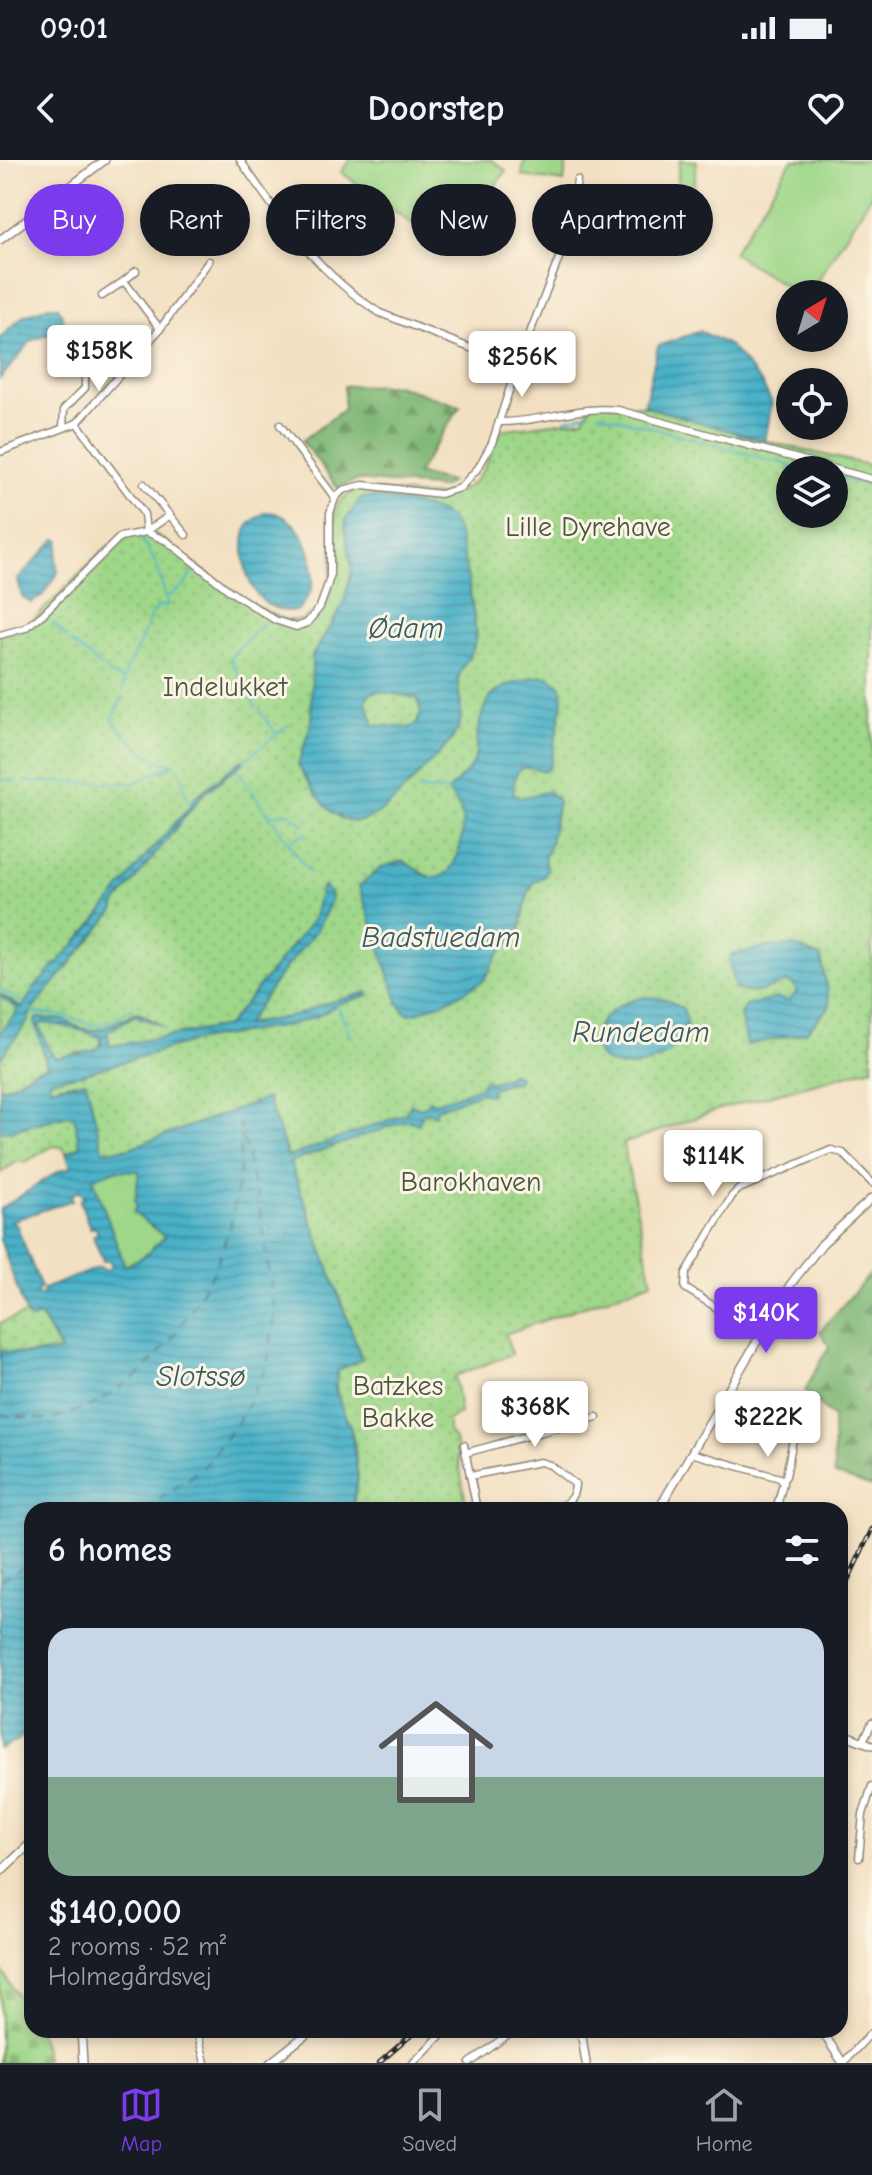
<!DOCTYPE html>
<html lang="en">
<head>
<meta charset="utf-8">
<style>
	:root { --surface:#171b24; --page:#242831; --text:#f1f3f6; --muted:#9ea1a6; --line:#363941; --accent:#7c3aed }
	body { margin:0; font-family:"Comic Neue",sans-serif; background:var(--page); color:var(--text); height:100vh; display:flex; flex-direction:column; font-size:30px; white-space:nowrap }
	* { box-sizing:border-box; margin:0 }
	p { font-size:26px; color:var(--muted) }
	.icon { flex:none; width:44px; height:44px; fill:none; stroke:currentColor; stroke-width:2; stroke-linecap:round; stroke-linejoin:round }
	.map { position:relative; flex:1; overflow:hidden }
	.sheet { position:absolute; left:24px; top:1342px; width:824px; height:536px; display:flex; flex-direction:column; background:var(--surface); border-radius:24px; box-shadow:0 4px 12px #0003 }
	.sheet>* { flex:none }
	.guide { position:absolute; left:24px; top:24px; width:824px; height:72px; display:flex; gap:16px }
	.needle { width:52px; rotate:38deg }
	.tools { position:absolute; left:776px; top:120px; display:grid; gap:16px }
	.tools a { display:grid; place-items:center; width:72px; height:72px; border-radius:50%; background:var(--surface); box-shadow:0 4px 12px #0003; font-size:40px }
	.price { position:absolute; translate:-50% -68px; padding:0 18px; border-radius:8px; background:#fff; color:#222; font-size:26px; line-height:52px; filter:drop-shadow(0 2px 4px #0008) }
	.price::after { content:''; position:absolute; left:50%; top:48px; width:24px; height:18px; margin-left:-12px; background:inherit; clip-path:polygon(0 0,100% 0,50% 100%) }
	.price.selected { background:var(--accent); color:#fff }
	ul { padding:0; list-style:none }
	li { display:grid; align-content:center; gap:16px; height:424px; padding:0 24px }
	li span { display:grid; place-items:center; height:248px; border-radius:24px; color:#555 }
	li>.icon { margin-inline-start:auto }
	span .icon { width:144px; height:144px; fill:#fffc; stroke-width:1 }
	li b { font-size:34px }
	h2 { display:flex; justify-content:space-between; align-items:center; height:96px; padding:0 24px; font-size:34px }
	.chip { padding:0 28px; border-radius:36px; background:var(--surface); box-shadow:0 4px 12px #0003; font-size:28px; line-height:72px }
	.chip.selected { background:var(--accent); color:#fff }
	.status { display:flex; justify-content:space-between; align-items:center; height:56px; padding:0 40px; background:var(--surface); direction:ltr }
	.status svg { height:22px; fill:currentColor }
	header { display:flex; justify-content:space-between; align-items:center; height:104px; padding:0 24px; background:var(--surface); font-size:36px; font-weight:700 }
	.menu { display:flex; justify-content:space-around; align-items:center; height:112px; border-top:2px solid var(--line); background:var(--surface); font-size:22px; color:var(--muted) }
	.menu a { display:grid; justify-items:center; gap:4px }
	.menu .selected { color:var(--accent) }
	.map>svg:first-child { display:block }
	.grass { fill:#9fd789; stroke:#65815a; stroke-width:2 }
	.forest { fill:url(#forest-firs); stroke:#557250; stroke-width:2 }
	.cemetery { fill:url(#cemetery-stones); stroke:#65815a; stroke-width:2 }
	.park { fill:url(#park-dots); stroke:#65815a; stroke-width:2; fill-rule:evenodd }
	.water { fill:url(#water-rules); stroke:#3a6e7a; stroke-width:2; fill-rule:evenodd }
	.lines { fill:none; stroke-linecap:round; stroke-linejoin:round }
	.stream { stroke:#49b1c8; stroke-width:2 }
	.ferry { stroke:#365a62; stroke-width:2; stroke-dasharray:10 8; stroke-linecap:butt }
	.minor-casing { stroke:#8f8676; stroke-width:9 }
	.tertiary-casing { stroke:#8f8676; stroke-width:10 }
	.minor { stroke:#fff; stroke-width:6 }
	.tertiary { stroke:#fff; stroke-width:7 }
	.rail-casing { stroke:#2b2b2b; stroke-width:5 }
	.rail { stroke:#fcf5e5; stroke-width:2; stroke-dasharray:6; stroke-linecap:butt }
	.labels { text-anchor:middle; stroke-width:6; stroke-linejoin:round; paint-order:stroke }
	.park-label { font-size:28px; fill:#485642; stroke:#fcf5e5 }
	.water-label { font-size:30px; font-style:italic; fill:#365a62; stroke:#fcf5e5 }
</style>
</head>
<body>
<div class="status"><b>09:01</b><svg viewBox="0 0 49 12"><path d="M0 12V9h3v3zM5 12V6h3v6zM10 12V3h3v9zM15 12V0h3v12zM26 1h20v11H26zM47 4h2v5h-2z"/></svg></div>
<header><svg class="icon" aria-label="back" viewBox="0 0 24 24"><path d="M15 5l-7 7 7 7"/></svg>Doorstep<svg class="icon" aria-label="heart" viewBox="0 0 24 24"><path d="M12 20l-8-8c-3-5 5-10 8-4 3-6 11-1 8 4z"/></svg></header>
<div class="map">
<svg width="872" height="1903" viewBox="0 0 872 1903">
	<defs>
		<pattern id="forest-firs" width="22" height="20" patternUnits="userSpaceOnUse" patternTransform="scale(2)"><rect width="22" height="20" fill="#7fb875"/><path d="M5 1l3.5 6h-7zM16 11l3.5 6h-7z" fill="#689660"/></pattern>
		<pattern id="cemetery-stones" width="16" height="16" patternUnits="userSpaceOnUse" patternTransform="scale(2)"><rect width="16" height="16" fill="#9fd789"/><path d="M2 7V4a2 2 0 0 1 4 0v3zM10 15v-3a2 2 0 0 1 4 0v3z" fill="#89b976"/></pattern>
		<pattern id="park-dots" width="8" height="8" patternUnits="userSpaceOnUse" patternTransform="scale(2)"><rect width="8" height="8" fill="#9fd789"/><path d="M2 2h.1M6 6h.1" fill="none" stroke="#89b976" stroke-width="1.8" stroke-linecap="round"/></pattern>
		<pattern id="water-rules" width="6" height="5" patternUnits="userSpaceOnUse" patternTransform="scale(2)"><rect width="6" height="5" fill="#49b1c8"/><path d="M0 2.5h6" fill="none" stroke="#3d90a3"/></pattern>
	</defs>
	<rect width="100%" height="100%" fill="#fcf5e5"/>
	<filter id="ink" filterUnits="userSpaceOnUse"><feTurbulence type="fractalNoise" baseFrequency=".0125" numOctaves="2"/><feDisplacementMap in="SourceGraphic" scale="16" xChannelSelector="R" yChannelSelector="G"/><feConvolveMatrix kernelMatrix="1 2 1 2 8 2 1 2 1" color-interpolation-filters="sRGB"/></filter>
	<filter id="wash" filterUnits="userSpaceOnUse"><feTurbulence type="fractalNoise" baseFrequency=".006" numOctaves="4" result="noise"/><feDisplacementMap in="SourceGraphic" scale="32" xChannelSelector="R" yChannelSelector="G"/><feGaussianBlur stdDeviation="1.8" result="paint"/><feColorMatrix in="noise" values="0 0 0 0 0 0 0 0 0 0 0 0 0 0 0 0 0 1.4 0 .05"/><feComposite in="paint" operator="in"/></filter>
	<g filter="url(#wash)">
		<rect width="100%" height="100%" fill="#f3e0c2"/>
		<g class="grass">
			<polygon points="350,0 492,0 506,11 448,90 341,12"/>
			<polygon points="524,0 567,0 564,22 522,16"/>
			<polygon points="680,0 697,1 693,34 676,32"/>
			<polygon points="792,0 869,0 872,2 872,34 809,134 798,134 733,93"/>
			<polygon points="116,1010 140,1010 135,1042 137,1047 133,1052 166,1077 143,1097 124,1106 92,1018"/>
		</g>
		<g class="forest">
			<polygon points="396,225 460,246 417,314 451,322 442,328 357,320 338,328 302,281 344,249 344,226"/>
			<polygon points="872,1112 872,1327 834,1314 833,1258 805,1230 829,1186 820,1171"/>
		</g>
		<polygon class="cemetery" points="3,1813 32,1858 32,1870 39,1870 46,1899 34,1903 0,1903 0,1815"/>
		<g class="park">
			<path d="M 592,242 L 644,246 L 765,281 L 872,306 L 872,908 L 720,949 L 623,984 L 652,1122 L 505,1174 L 512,1194 L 455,1216 L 460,1253 L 448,1260 L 448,1272 L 455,1279 L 467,1350 L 352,1350 C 354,1327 359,1305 354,1282 C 349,1256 330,1237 338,1210 L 362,1199 L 267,938 L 127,989 L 103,991 L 75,922 L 49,928 L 33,911 L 11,925 L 0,928 L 0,475 L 25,468 L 108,386 L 130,374 L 157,375 L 237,437 L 285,460 L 302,460 L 323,446 L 330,435 L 335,352 C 352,301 429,358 471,324 C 486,312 492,287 500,270 L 584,259 ZM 790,310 L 834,310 L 834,354 L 790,354 Z"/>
			<polygon points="68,955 75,959 80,987 66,993 62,987 53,986 24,1003 18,1001 0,1013 0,971 10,971"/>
			<polygon points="26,1154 30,1160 39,1156 43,1160 60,1192 30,1194 0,1191 0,1163"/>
		</g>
		<g class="water">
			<polygon points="49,146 58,147 64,160 61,169 31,181 0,219 0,178 23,156"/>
			<polygon points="700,171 730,186 761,222 772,243 765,281 644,246 658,186"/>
			<path d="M 372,337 C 394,341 439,344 453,362 C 461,373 478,468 475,482 C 473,495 459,507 458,521 C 458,535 464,548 460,563 C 456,580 434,598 422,611 C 366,673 344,686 298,605 L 311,564 L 312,496 L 343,445 L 352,409 L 345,370 L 346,359 L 361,338 ZM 377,531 L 417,538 L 421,552 L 416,565 L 408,568 L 374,565 L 366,541 L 369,534 Z"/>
			<path d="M 266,352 C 301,352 319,401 311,430 C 309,437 301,445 297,451 C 261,453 246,426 244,394 C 244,383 243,373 250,364 C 254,359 261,356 266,352 Z"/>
			<polygon points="56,379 60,380 56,400 58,413 42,436 31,443 22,437 18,419"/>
			<path d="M 542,516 L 551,518 L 561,526 L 563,541 L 550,607 L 544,611 C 518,603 516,607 513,632 L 520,638 L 549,631 L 558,641 L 550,684 L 544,699 L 547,710 L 545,716 L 534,722 L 528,734 L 520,771 L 499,794 L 483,821 L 453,838 L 416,853 L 407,854 L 399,844 L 359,726 L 382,707 L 403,701 C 411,705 421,714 430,717 C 458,723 466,670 461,652 C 459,645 452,637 448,631 C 456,622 468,613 473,603 C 477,596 476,586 477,578 C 484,529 497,527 542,516 Z"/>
			<polygon points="242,600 244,602 203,634 116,744 114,751 32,850 28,861 0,899 0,873 16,853 17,848 0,837 0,834 22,848 34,828 89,769 146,696 188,649 195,637"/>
			<path d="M 325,727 L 331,735 L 331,741 L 317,770 L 282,812 L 246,864 L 294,856 L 326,843 L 368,832 L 369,835 L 339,844 L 318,856 L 286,866 L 198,880 L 82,914 L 50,920 L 50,928 L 86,921 L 103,991 L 127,989 L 267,938 L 288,997 L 405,954 L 411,944 L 421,948 L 426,946 L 429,940 L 435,943 L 480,927 L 484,920 L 487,919 L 489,923 L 507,917 L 512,912 L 519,917 L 516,923 L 509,922 L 490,929 L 492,933 L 489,935 L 482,932 L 437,949 L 435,955 L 428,952 L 423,954 L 418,964 L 407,960 L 290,1002 L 362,1200 L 338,1210 L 335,1229 L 347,1262 L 350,1263 L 358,1317 L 352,1350 L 32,1350 L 32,1565 L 20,1579 L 0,1590 L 0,1191 L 30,1194 L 61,1191 L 43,1160 L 39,1156 L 30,1160 L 26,1154 L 0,1079 L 0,1049 L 59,1011 L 71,1007 L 66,993 L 80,987 L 75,959 L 68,955 L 9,971 L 0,971 L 0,928 L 10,926 L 33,911 L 47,906 L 35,862 L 37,858 L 65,860 L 82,869 L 99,870 L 138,852 L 163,866 L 135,855 L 107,872 L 110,886 L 227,866 L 311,762 L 315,754 L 321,728 ZM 42,863 C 54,863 92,872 101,878 L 101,885 L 95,890 L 56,898 L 50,891 L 39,866 ZM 116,1010 L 139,1011 L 135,1042 L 137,1046 L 133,1052 L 165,1077 L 143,1097 L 125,1106 L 93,1018 ZM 79,1030 L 85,1036 L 80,1041 L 90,1068 L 95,1067 L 98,1073 L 93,1076 L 103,1101 L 110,1101 L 112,1106 L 106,1111 L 100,1107 L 43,1129 L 43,1135 L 40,1136 L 36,1132 L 41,1128 L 16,1064 L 11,1061 L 73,1040 L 71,1036 Z"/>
			<path d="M 775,786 L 794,786 L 821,797 L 830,846 L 806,872 L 747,885 L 740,855 L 747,845 L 778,838 L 789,841 L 797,832 L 793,824 L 786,822 C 770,829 753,837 735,829 L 729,801 L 732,794 Z"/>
			<path d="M 649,837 L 668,840 L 683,849 C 706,898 605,929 595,886 C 593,877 595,869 601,862 C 613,846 629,839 649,837 Z"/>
		</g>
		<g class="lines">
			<g class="stream">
				<polyline points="598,253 807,310"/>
				<polyline points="566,259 588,253"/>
				<polyline points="834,317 872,325"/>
				<polyline points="166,438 184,426 193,411"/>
				<polyline points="53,463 67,478"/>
				<polyline points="71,482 112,515 122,519"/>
				<path d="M 123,530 C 123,510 133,498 141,481 C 147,468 148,456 159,446 L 166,447 L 167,443 L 157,406 L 142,380"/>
				<path d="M 123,536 L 113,558 C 118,571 143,593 156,599 C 165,603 171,601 179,609"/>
				<polyline points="256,547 230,498 264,462"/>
				<polyline points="260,552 276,573"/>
				<polyline points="244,601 289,564"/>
				<polyline points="235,607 310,713"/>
				<polyline points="182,616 186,636 191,645"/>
				<polyline points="0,620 16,621"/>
				<polyline points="25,622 134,623 174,604"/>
				<polyline points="419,630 448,631"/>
				<polyline points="271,655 289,653 305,665"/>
				<polyline points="289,682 306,673"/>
				<polyline points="0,829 26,845"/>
				<polyline points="336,843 352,878"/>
				<polyline points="30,850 34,853 67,856 92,865 109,862 134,847"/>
			</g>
			<g class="ferry">
				<polyline points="0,1255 50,1260 96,1244 141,1213 175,1175 214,1111 230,1067 239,1016 241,975"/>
				<polyline points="144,1350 202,1309 239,1260 267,1206 275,1154 260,1050 237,954"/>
				<polyline points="0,1420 32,1403"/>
			</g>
		</g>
	</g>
	<g filter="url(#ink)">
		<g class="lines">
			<defs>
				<g id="minor">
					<path d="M 240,0 C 280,58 319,115 380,153 L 517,206"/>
					<polyline points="124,121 136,111"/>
					<polyline points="102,136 124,121 160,169"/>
					<path d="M 499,262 C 539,263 578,245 618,250 L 872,319"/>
					<polyline points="77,263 160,169 209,101"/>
					<polyline points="280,265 335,338"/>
					<polyline points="63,267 64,249 85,228 85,214 112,190"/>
					<polyline points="0,292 77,263 144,354 146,372"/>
					<polyline points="144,324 186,375"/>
					<polyline points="146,372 170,355"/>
					<polyline points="0,475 25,468 43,454 120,377 146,372 167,381 231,432 275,460 296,467 307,463 320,447 325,433 330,417 330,353 335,338 343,330 363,325 440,334 460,328 478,308 492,283 517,206 570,70 577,20"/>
					<polyline points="760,1175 685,1128 686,1113 732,1036 739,1029 831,990 843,993 872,1023"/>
					<polyline points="464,1285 477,1350"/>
					<polyline points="465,1293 597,1257"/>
					<polyline points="691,1293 780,1318 783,1323 776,1350"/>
					<path d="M 470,1316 L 540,1302 L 550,1305 L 575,1324 C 575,1339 566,1344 553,1350"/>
					<polyline points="783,1320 786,1316 794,1274"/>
					<polyline points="863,1581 872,1563"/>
					<polyline points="859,1698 863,1654 872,1626"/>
					<polyline points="197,1870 205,1903"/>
					<polyline points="413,1903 446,1870"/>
					<polyline points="470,1903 514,1870"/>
					<polyline points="843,1903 872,1872"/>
				</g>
				<g id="tertiary">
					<polyline points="0,80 105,0"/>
					<polyline points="658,1350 790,1125 822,1084 872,1038"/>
					<polyline points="840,1573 872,1585"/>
					<polyline points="0,1712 32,1682"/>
					<polyline points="81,1870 83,1903"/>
					<polyline points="581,1870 586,1903"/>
					<polyline points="821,1870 843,1903"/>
					<polyline points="270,1903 312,1870"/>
				</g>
			</defs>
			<use href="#minor" class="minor-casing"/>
			<use href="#tertiary" class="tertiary-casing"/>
			<use href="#minor" class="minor"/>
			<use href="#tertiary" class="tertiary"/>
			<defs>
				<g id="rail">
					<polyline points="840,1437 872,1369"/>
					<polyline points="379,1903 417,1870"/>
				</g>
			</defs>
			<use href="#rail" class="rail-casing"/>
			<use href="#rail" class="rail"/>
		</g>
	</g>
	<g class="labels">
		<g class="park-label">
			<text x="588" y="376">Lille Dyrehave</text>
			<text x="225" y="536">Indelukket</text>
			<text x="471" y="1031">Barokhaven</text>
			<text x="398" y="1235">Batzkes<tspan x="398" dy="32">Bakke</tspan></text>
		</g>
		<g class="water-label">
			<text x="406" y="478">Ødam</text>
			<text x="441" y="787">Badstuedam</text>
			<text x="641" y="882">Rundedam</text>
			<text x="201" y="1226">Slotssø</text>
		</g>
	</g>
</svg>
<div class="tools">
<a><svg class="needle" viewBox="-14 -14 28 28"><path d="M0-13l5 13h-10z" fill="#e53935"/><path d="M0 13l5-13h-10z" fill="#9ea1a6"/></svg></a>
<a><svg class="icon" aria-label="locate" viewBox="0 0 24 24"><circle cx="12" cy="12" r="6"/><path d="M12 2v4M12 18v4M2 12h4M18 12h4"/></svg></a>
<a><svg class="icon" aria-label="layers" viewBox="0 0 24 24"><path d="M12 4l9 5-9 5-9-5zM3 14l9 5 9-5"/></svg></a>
</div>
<b class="price" style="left:99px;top:233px">$158K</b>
<b class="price" style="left:522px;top:239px">$256K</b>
<b class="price" style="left:713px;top:1038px">$114K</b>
<b class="price selected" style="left:766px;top:1195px">$140K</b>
<b class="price" style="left:535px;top:1289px">$368K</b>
<b class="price" style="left:768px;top:1299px">$222K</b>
<div class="guide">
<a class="chip selected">Buy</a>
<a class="chip">Rent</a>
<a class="chip">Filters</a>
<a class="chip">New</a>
<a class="chip">Apartment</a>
</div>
<section class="sheet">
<h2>6 homes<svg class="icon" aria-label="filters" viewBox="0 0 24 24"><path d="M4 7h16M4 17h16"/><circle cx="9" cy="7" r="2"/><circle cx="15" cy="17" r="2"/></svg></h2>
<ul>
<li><span style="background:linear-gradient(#c9d6e8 60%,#7fa58c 0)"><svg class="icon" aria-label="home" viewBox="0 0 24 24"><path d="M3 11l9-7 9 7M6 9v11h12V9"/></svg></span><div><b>$140,000</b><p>2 rooms · 52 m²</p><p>Holmegårdsvej</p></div></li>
</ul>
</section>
</div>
<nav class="menu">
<a class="selected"><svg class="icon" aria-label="map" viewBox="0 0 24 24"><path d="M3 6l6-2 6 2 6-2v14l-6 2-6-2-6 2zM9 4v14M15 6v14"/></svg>Map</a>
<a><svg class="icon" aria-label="saved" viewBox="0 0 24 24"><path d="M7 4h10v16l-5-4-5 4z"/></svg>Saved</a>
<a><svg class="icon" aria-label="home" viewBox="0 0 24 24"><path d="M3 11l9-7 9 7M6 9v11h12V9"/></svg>Home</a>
</nav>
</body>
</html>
